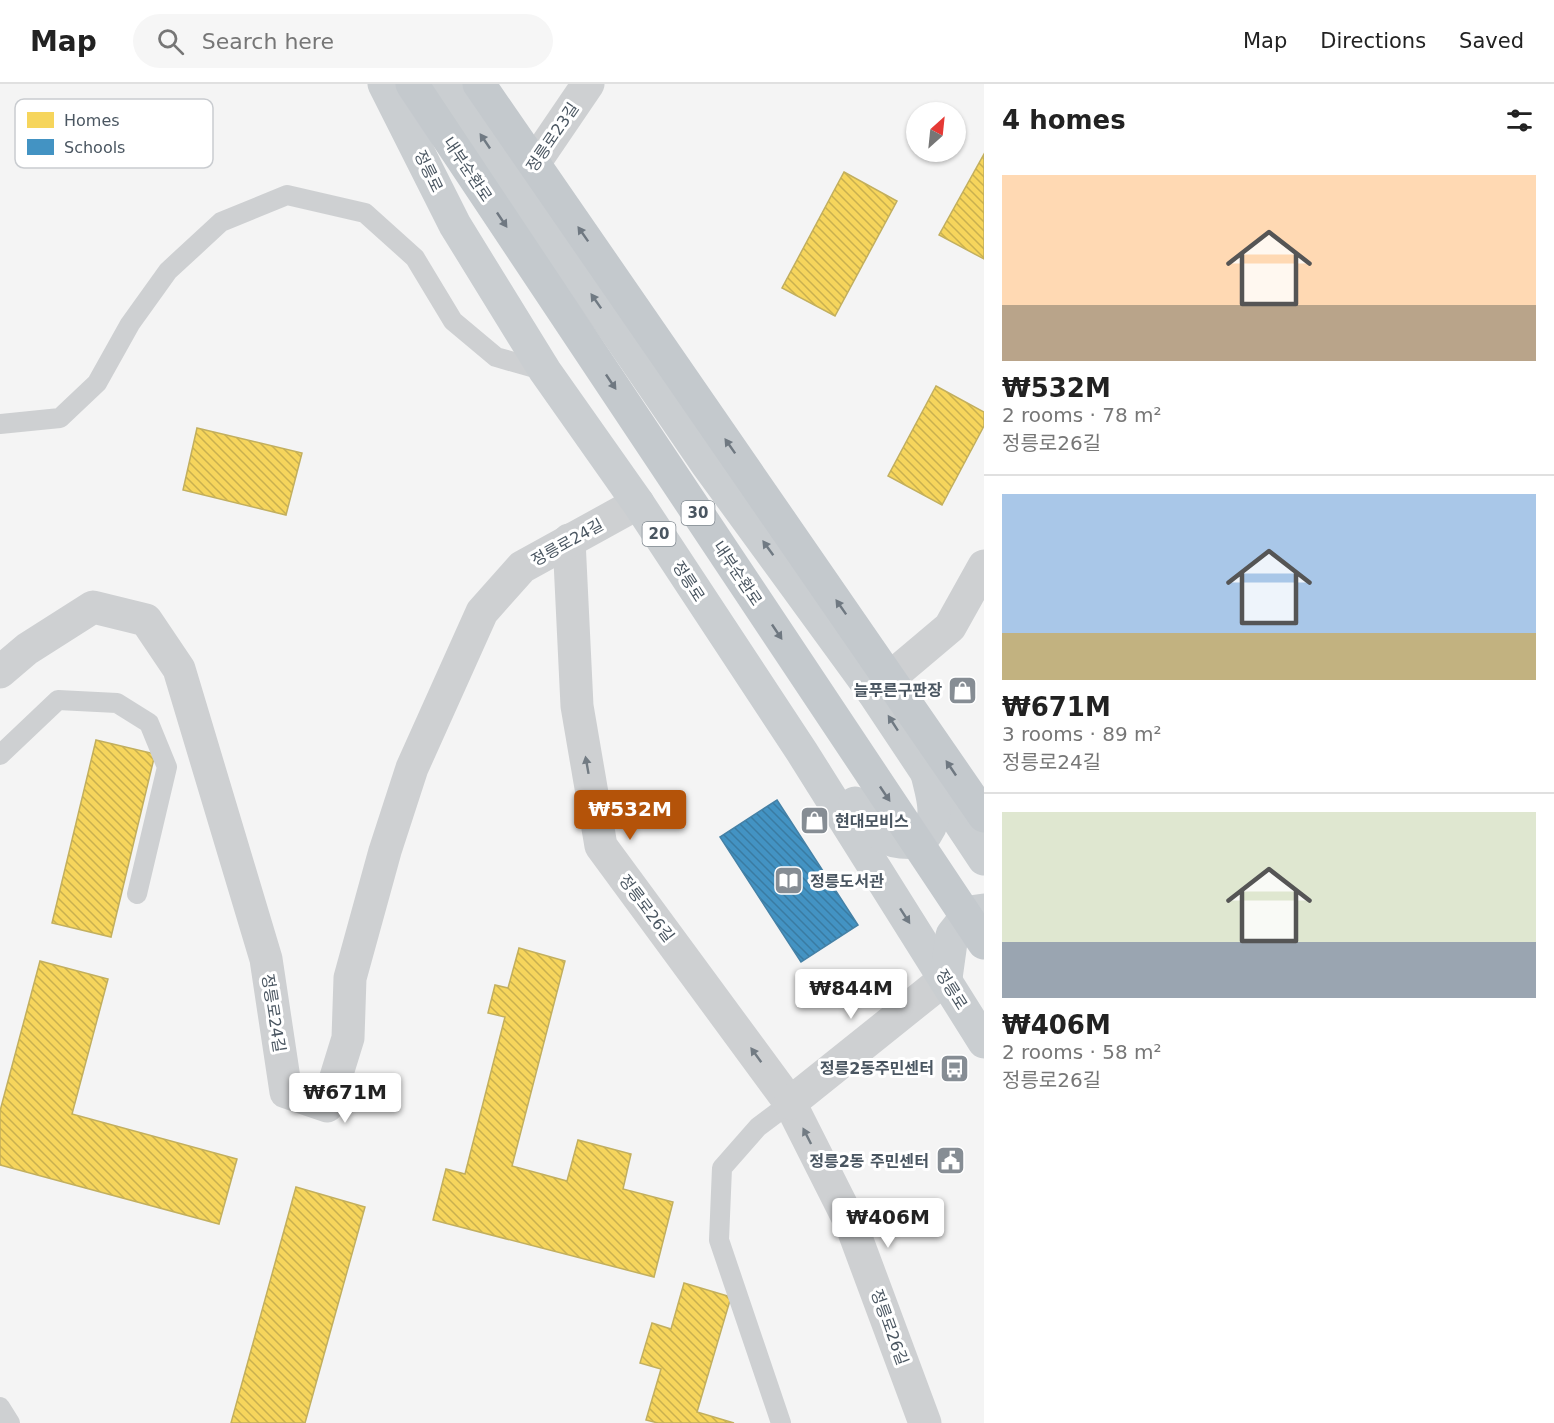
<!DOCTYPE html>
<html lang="en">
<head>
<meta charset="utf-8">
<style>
	:root { --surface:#fff; --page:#f6f6f6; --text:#222; --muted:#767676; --line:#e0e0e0; --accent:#b45309 }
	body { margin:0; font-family:"DejaVu Sans","Noto Sans KR",sans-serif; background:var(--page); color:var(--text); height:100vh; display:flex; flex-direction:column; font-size:22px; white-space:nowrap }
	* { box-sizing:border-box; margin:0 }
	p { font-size:20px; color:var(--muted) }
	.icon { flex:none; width:33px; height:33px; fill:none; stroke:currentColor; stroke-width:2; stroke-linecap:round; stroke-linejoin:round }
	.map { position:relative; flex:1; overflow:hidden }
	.drawer { display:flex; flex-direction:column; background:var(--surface); width:570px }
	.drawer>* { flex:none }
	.needle { width:39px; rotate:27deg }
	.controls { position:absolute; left:906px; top:18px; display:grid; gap:12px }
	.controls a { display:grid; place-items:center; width:60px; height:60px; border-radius:50%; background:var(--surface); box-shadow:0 2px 4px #0004; font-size:30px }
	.price { position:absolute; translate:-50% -51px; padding:0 14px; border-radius:6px; background:#fff; color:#222; font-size:20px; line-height:39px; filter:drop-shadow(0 2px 3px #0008) }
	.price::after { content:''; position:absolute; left:50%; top:36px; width:18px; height:14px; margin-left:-9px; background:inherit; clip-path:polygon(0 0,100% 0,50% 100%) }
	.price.selected { background:var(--accent); color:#fff }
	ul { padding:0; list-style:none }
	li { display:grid; align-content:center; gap:12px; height:318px; padding:0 18px }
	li+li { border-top:2px solid var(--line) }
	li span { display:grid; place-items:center; height:186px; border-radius:0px; color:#555 }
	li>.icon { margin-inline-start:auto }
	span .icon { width:108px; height:108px; fill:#fffc; stroke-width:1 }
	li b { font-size:26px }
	h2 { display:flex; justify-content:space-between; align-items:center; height:72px; padding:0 18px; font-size:26px }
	header { display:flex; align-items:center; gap:36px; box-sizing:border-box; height:84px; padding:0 30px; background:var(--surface); border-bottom:2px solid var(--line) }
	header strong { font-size:28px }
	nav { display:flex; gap:33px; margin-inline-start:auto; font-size:21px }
	.search { width:420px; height:54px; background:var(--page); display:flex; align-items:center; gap:15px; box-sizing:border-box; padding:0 21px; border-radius:33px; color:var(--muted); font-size:22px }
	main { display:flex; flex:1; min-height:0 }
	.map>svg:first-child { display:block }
	.homes { fill:url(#homes-back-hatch); stroke:#c2af5e; stroke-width:1.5 }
	.schools { fill:url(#schools-back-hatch); stroke:#4581a6; stroke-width:1.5 }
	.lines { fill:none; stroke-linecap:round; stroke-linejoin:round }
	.service { stroke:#ced0d2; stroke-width:20 }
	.minor { stroke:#ced0d2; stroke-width:33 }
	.primary { stroke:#caced1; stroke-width:33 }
	.trunk { stroke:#c4c9cd; stroke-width:33 }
	.oneway { fill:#707a83 }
	.oneway2 { fill:#6f7881 }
	.oneway3 { fill:#727b83 }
	.labels { text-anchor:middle; stroke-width:6; stroke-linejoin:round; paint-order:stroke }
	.shield { fill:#fff; stroke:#808990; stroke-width:1.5 }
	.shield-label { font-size:15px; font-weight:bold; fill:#4a5661 }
	.street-label { font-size:16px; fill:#4a5661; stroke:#fff }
	.poi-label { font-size:16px; font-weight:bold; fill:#4a5661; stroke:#fff; text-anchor:end }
	.key { fill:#fff; stroke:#c9ccd0; stroke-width:1.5 }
	.key-label { font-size:16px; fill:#4a5661 }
</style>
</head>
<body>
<header>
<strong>Map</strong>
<div class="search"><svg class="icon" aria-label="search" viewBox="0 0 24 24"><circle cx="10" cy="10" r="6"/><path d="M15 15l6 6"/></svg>Search here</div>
<nav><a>Map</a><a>Directions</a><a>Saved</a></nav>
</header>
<main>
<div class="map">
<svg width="984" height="1339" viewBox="0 0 984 1339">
	<defs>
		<pattern id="homes-back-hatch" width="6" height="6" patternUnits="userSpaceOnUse" patternTransform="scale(1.5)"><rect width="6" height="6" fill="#f6d55c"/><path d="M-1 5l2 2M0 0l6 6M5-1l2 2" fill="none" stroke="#c9b04f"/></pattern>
		<pattern id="schools-back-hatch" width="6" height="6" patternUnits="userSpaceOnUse" patternTransform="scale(1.5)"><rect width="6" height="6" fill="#4393c3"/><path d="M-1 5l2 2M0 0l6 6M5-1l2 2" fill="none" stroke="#3a7ba2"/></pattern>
	</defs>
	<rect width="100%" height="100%" fill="#f4f4f4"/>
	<g class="homes">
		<polygon points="984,70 984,175 939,151"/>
		<polygon points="844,88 897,117 835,232 782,204"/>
		<polygon points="936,302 984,328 984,342 942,421 888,392"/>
		<polygon points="197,344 302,369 286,431 183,406"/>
		<polygon points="96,656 155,670 111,853 52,839"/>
		<polygon points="519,864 565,877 512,1082 567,1097 578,1056 631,1070 623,1105 673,1118 654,1193 433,1136 446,1085 465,1090 505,933 488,929 495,901 508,904"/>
		<polygon points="40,877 108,895 72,1030 237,1075 219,1140 0,1081 0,1027"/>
		<polygon points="296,1103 365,1123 305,1339 231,1339"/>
		<polygon points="684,1199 731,1213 697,1328 734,1339 658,1339 646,1336 661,1285 640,1279 652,1239 671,1245"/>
	</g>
	<polygon class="schools" points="777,716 858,841 801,878 720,753"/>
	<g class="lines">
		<g class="service">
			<polyline points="0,340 60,334 97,299 130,240 168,187 221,138 287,111 365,129 415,174 453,237 496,273 545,287"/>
			<polyline points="0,671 58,616 117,619 149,639 167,683 137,810"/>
			<polyline points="0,1323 10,1339"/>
			<polyline points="781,1339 719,1156 722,1084 758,1043 790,1019"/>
		</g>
		<g class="minor">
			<polyline points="518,103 588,0"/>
			<polyline points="569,456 577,622 601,762 790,1019 851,1140 925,1339"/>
			<polyline points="0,588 27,565 93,523 146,536 179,585 266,875 286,1008 327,1022 348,954 350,894 385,767 412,684 482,528 522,483 638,419"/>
			<polyline points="873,608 950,543 984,482"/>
			<polyline points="790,1019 946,894"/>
		</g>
		<g class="primary">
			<polyline points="384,0 455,141 545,287 638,419 802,668 984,958"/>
			<polyline points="447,0 706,379 873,608 984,775"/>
			<path d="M 855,719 C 875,747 882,762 920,758 C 941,734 934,719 927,690"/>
			<polyline points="946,894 952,851 970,828 984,826"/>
		</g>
		<g class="trunk">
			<polyline points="412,0 984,859"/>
			<polyline points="479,0 984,732"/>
		</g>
	</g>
	<defs><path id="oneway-solid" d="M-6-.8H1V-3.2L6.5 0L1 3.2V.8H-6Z" transform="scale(1.5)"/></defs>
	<g class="oneway">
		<use href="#oneway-solid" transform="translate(485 57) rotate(-124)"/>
		<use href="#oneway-solid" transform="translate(596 217) rotate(-125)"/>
		<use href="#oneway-solid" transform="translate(768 464) rotate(-126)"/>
		<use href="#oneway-solid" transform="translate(893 639) rotate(-123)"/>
		<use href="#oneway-solid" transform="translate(905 832) rotate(57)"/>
	</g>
	<g class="oneway2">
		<use href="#oneway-solid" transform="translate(502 136) rotate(56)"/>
		<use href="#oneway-solid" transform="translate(583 150) rotate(-125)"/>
		<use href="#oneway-solid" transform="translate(611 298) rotate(56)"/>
		<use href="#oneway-solid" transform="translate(730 362) rotate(-125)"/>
		<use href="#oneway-solid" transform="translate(841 523) rotate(-125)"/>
		<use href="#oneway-solid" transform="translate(777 548) rotate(56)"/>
		<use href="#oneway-solid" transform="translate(951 684) rotate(-124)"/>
		<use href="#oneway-solid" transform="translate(885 710) rotate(56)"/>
	</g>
	<g class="oneway3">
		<use href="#oneway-solid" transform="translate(587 681) rotate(-100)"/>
		<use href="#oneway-solid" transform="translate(756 971) rotate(-126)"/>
		<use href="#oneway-solid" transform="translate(807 1052) rotate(-117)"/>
	</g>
	<defs>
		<symbol id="shop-square" viewBox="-11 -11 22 22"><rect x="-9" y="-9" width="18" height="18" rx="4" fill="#868d94" stroke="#fff"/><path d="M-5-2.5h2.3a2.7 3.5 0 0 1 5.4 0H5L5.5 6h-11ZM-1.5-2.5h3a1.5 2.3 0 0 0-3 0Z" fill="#fff"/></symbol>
		<symbol id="library-square" viewBox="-11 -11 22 22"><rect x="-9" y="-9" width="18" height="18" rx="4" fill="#868d94" stroke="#fff"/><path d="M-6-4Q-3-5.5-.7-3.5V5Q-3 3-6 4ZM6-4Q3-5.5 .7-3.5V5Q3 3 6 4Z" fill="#fff"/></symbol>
		<symbol id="bus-square" viewBox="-11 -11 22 22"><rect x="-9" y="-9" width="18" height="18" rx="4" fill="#868d94" stroke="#fff"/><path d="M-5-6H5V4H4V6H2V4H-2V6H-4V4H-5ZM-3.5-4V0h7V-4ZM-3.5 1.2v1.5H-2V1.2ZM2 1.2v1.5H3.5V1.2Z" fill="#fff"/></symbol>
		<symbol id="civic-square" viewBox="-11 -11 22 22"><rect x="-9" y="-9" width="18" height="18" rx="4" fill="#868d94" stroke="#fff"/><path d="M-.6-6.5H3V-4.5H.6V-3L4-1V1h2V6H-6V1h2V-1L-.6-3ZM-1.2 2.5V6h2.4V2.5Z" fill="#fff"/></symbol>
	</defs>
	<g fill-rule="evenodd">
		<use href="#shop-square" x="946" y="590" width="33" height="33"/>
		<use href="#shop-square" x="798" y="720" width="33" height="33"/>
		<use href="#library-square" x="772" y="780" width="33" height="33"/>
		<use href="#bus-square" x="938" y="968" width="33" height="33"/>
		<use href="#civic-square" x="934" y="1060" width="33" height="33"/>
	</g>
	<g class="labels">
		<g class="shield">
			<rect x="681.5" y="417" width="33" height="24" rx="4.5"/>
			<rect x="642.5" y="438" width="33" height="24" rx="4.5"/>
		</g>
		<g class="shield-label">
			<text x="698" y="434">30</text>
			<text x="659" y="455">20</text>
		</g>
		<g class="street-label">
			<text transform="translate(552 53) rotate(-56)" y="6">정릉로23길</text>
			<text transform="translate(468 85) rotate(56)" y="6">내부순환로</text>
			<text transform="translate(429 87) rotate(64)" y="6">정릉로</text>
			<text transform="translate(567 458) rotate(-29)" y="6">정릉로24길</text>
			<text transform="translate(738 489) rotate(56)" y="6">내부순환로</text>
			<text transform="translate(689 497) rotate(57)" y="6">정릉로</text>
			<text transform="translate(647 824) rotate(53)" y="6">정릉로26길</text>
			<text transform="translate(952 905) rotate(58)" y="6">정릉로</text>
			<text transform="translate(274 929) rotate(81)" y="6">정릉로24길</text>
			<text transform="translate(890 1243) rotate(70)" y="6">정릉로26길</text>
		</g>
		<g class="poi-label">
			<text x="942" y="612">늘푸른구판장</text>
			<text x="835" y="743" text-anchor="start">현대모비스</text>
			<text x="810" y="803" text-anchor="start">정릉도서관</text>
			<text x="934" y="990">정릉2동주민센터</text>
			<text x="929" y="1083">정릉2동 주민센터</text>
		</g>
	</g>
	<rect x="15" y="15" width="198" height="69" rx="9" class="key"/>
	<rect x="27" y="28" width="27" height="16" fill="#f6d55c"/>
	<rect x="27" y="55" width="27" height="16" fill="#4393c3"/>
	<g class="key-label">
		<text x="64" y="42">Homes</text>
		<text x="64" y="69">Schools</text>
	</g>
</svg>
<div class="controls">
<a><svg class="needle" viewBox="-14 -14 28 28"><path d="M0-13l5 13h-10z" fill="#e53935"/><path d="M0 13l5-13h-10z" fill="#767676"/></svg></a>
</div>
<b class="price selected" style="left:630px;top:757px">₩532M</b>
<b class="price" style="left:851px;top:936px">₩844M</b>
<b class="price" style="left:345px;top:1040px">₩671M</b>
<b class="price" style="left:888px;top:1165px">₩406M</b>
</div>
<section class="drawer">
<h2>4 homes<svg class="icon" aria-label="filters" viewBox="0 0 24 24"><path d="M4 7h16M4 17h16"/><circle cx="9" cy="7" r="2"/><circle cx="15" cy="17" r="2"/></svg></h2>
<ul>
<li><span style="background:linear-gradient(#ffd9b3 70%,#b9a48a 0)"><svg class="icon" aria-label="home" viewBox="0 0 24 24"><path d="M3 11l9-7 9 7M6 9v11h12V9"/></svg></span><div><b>₩532M</b><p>2 rooms · 78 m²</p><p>정릉로26길</p></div></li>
<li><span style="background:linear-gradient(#a9c7e8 75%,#c2b280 0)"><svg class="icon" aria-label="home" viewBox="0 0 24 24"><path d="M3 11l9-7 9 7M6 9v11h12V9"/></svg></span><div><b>₩671M</b><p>3 rooms · 89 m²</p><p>정릉로24길</p></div></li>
<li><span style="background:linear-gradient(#dfe7d0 70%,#9aa5b1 0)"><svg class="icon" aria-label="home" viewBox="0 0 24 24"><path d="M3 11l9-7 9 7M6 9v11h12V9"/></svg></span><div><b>₩406M</b><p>2 rooms · 58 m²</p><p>정릉로26길</p></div></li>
</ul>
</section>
</main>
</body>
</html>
